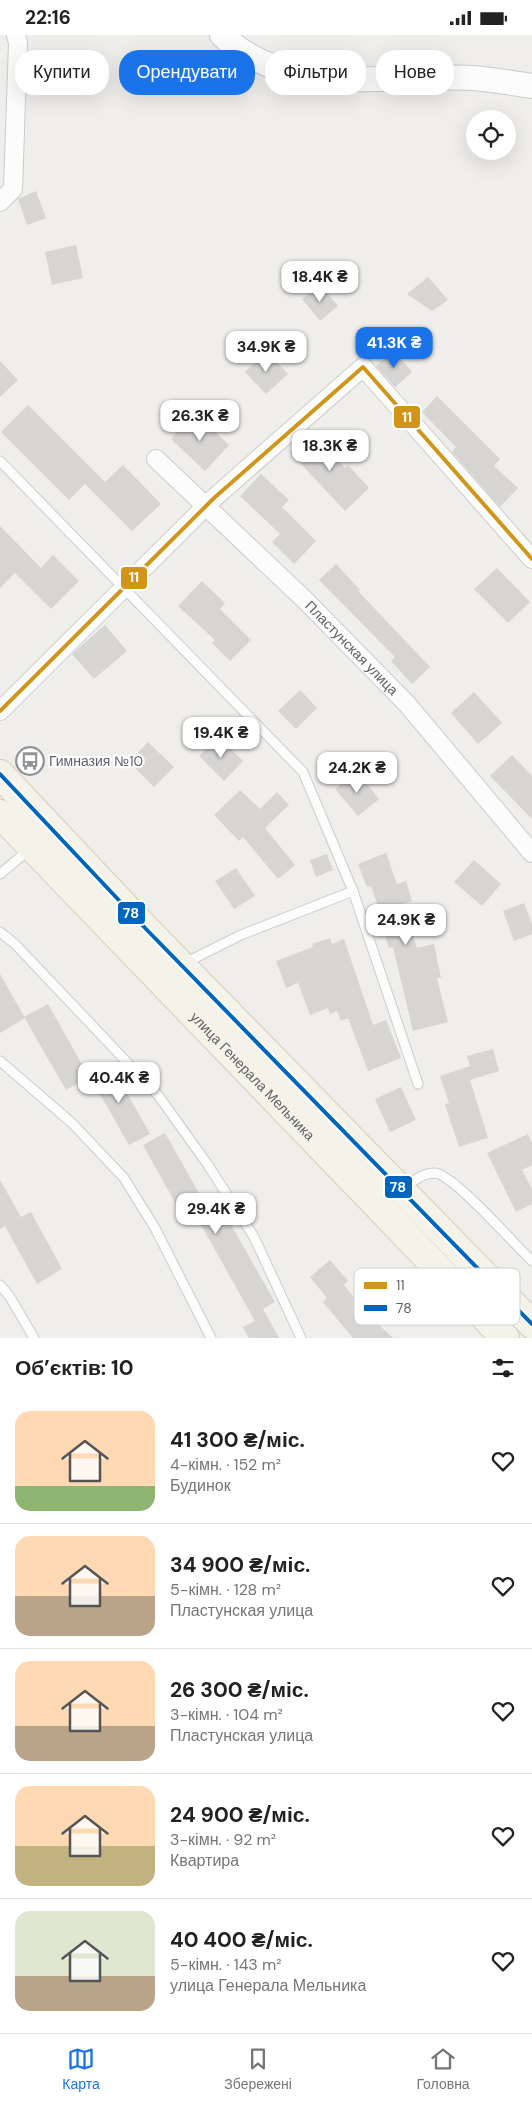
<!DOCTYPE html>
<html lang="uk">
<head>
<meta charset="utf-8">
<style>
	:root { --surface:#fff; --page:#f6f6f6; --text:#222; --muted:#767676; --line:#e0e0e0; --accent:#1a73e8 }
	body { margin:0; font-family:"DM Sans",sans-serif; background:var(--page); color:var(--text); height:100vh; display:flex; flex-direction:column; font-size:19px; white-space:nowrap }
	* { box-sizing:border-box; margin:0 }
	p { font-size:16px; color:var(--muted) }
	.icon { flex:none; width:28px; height:28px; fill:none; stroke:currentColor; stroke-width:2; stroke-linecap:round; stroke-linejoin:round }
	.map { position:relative; height:1303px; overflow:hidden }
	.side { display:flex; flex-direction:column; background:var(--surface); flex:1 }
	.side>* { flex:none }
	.guide { position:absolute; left:15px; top:15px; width:502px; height:45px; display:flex; gap:10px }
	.tools { position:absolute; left:466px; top:75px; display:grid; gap:10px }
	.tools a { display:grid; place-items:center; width:50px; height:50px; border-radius:50%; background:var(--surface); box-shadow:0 5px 20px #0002; font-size:25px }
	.price { position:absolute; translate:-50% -42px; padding:0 11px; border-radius:10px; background:#fff; color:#222; font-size:16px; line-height:32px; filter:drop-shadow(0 1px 2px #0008) }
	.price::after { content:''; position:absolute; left:50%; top:30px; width:15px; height:11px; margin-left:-8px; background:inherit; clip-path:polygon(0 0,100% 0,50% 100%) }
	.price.selected { background:var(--accent); color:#fff }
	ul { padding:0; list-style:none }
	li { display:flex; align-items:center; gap:15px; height:125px; padding:0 15px }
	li+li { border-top:1px solid var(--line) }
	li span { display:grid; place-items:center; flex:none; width:140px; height:100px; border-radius:15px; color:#555 }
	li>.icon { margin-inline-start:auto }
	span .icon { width:60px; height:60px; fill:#fffc; stroke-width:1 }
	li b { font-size:21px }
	h2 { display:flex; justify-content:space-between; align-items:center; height:60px; padding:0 15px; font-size:21px }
	.tag { padding:0 18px; border-radius:20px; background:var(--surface); box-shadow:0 5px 20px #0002; font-size:18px; line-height:45px }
	.tag.selected { background:var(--accent); color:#fff }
	.status { display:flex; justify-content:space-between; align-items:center; height:35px; padding:0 25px; background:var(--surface); direction:ltr }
	.status svg { height:14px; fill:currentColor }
	.menu { display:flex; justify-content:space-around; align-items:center; height:70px; border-top:1px solid var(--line); background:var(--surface); font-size:14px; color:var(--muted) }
	.menu a { display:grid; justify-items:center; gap:2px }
	.menu .selected { color:var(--accent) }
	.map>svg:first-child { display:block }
	.building { fill:#d6d5d3 }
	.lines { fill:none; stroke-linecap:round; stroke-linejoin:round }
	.service-casing { stroke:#cbcccc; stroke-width:11 }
	.minor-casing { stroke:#cbcccc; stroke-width:20 }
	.secondary-casing { stroke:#cacacb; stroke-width:26 }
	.primary-casing { stroke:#d7ceb8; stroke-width:30 }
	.service { stroke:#fdfcfc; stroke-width:9 }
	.minor { stroke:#fdfcfc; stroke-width:18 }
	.secondary { stroke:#fdfcfc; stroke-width:24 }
	.primary { stroke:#f4f2e9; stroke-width:28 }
	.bus-1-casing { stroke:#fff; stroke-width:8 }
	.bus-2-casing { stroke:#fff; stroke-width:8 }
	.bus-1 { stroke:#d1951a; stroke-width:4 }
	.bus-2 { stroke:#0065bd; stroke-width:4 }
	.labels { text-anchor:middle; stroke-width:4.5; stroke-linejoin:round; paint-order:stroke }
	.street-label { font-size:14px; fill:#5f6368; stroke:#fff }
	.poi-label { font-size:14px; fill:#5f6368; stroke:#fff; text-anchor:start }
	.key { fill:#fff; stroke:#cfd0d2; stroke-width:1 }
	.key-label { font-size:14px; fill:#5f6368 }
	.line-badge { stroke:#fff; stroke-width:2 }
	.badge-label { font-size:14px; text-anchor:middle; font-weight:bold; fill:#fff }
</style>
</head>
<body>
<div class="status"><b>22:16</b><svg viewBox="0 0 49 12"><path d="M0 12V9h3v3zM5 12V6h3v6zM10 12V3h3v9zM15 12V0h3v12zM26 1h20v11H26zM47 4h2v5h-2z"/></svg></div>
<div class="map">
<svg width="532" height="1303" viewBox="0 0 532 1303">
	<rect width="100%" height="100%" fill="#efeeea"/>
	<g class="building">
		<polygon points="36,156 46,183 27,190 18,164"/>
		<polygon points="76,210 83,243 52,250 45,217"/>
		<polygon points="428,242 448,265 432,276 407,259"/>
		<polygon points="320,250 338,271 320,286 302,264"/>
		<polygon points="394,316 412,337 395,352 376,331"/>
		<polygon points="267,317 288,339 266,359 245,337"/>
		<polygon points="0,326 18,345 0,362"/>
		<polygon points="437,361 500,424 494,431 518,453 500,472 452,417 456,412 422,377"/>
		<polygon points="28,370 105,447 123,430 161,469 132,496 85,449 69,465 1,397"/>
		<polygon points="195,378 229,410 205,436 171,404"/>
		<polygon points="312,397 345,433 348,430 369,453 345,476 290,417"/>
		<polygon points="261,439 289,465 282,472 316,506 294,529 272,507 280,499 240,461"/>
		<polygon points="0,491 41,533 53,520 79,546 51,574 15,538 0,553"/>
		<polygon points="336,529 360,555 358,556 430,632 412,649 391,626 395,622 319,545"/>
		<polygon points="497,533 530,567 508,588 474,554"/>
		<polygon points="202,546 225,568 220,574 251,605 230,626 212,608 215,605 178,571"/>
		<polygon points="105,590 127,616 94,644 72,619"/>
		<polygon points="300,655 317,673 296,694 278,676"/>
		<polygon points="474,657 502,688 478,709 451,678"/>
		<polygon points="218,702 243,726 224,746 199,721"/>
		<polygon points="148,707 174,732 154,752 129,727"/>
		<polygon points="512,720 532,741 532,784 490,741"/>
		<polygon points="357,737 379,764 358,781 335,754"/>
		<polygon points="240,755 260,774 277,757 289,770 265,793 295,830 278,844 243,802 239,806 214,780"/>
		<polygon points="386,818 397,849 406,846 412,866 403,869 417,913 434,909 441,943 437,943 448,987 413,996 393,912 389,913 381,887 383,886 371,851 367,852 358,829"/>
		<polygon points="327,819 333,835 316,842 310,825"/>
		<polygon points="474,825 501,849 482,871 454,847"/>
		<polygon points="236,833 255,861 234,874 215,846"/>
		<polygon points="524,868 532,889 532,899 514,906 503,876"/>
		<polygon points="330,903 332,909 344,904 373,990 386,985 401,1023 368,1036 348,983 341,986 337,976 330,979 328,973 310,980 298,948 286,953 276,926 313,912 312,909"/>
		<polygon points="0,939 25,983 0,998"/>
		<polygon points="48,969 89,1042 66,1055 24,982"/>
		<polygon points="493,1014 499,1036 470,1045 488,1103 459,1112 445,1069 449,1068 440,1041 470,1031 467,1021"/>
		<polygon points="110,1028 150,1099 129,1110 89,1040"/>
		<polygon points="401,1052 416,1085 390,1097 375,1064"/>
		<polygon points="165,1098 207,1172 218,1167 275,1267 263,1274 279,1303 249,1303 243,1292 255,1286 191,1172 181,1178 143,1110"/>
		<polygon points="528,1099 532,1108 532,1130 522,1135 532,1154 532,1169 516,1177 487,1118"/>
		<polygon points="0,1145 21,1182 31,1177 62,1234 37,1249 5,1191 0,1194"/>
		<polygon points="330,1225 348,1246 344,1250 362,1272 361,1273 393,1303 353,1303 323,1267 327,1263 310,1242"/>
	</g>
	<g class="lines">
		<defs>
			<g id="service">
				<polyline points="0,426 303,737 353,856 418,1049"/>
				<polyline points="0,839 31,813"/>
				<polyline points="0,897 15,909 158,1060 208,1130 254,1202 301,1303"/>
				<polyline points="185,928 241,900 353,856"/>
				<polyline points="0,1026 72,1088 124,1143 155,1193 211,1303"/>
				<path d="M 404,1153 C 414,1146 422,1138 435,1138 C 453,1139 515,1210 532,1226"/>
				<polyline points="0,1250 10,1262 34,1303"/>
			</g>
			<g id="minor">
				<polyline points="0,167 13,154 18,8 16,0"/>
				<path id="s1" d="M 156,424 L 305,565 L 407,669 L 532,818"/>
				<polyline points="0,676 214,463 363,332 532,524"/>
			</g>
			<path id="secondary" d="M 222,0 C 286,63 390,39 471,43 C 491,44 512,48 532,51"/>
			<g id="primary">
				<polyline points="0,739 146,894 532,1289"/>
				<path id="s2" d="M 0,779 L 505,1303"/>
			</g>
		</defs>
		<use href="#service" class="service-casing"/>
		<use href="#minor" class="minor-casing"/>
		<use href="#secondary" class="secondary-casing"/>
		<use href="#primary" class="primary-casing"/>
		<use href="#service" class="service"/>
		<use href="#minor" class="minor"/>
		<use href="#secondary" class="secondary"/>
		<use href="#primary" class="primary"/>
		<defs>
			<polyline id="bus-1" points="0,676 214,463 363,332 532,524"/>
			<polyline id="bus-2" points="0,739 146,894 532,1289"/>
		</defs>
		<use href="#bus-1" class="bus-1-casing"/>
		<use href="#bus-2" class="bus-2-casing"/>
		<use href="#bus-1" class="bus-1"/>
		<use href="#bus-2" class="bus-2"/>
	</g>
	<defs>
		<symbol id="bus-ring" viewBox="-11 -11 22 22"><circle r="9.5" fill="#fff" stroke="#919496" stroke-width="1.5"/><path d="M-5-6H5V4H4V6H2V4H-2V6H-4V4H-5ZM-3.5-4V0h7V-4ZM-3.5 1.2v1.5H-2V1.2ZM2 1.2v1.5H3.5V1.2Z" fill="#919496"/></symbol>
	</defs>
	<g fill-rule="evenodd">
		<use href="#bus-ring" x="14" y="710" width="32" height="32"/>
	</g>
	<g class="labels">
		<g class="street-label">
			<text dy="5" stroke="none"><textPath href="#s1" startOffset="272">Пластунская улица</textPath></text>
			<text dy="5" stroke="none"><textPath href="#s2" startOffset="364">улица Генерала Мельника</textPath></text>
		</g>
		<g class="poi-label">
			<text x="49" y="731">Гимназия №10</text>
		</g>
	</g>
	<rect x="354" y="1233" width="166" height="57" rx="8" class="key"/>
	<rect x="364" y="1247" width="23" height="7" fill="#d1951a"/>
	<rect x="364" y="1270" width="23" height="6" fill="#0065bd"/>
	<g class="key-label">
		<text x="396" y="1255">11</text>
		<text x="396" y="1278">78</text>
	</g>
	<g class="line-badge">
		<rect x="393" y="370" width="28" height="24" rx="5" fill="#d1951a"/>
		<rect x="120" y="531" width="28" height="24" rx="5" fill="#d1951a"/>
		<rect x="117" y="866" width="29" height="24" rx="5" fill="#0065bd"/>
		<rect x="384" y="1140" width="29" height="24" rx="5" fill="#0065bd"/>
	</g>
	<g class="badge-label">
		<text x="407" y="387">11</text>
		<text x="134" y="547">11</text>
		<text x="131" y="883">78</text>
		<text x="398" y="1157">78</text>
	</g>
</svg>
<div class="tools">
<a><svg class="icon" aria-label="locate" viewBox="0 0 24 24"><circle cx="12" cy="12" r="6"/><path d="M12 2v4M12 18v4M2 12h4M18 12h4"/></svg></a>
</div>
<b class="price" style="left:320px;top:268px">18.4K ₴</b>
<b class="price selected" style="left:394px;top:334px">41.3K ₴</b>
<b class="price" style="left:266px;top:338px">34.9K ₴</b>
<b class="price" style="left:200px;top:407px">26.3K ₴</b>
<b class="price" style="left:330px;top:437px">18.3K ₴</b>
<b class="price" style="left:221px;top:724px">19.4K ₴</b>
<b class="price" style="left:357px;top:759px">24.2K ₴</b>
<b class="price" style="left:406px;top:911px">24.9K ₴</b>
<b class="price" style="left:119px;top:1069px">40.4K ₴</b>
<b class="price" style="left:216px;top:1200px">29.4K ₴</b>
<div class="guide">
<a class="tag">Купити</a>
<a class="tag selected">Орендувати</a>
<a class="tag">Фільтри</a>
<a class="tag">Нове</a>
</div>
</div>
<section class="side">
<h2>Об’єктів: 10<svg class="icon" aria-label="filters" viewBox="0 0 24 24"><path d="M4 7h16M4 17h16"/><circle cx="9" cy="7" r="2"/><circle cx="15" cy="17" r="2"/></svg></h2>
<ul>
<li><span style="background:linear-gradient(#ffd9b3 75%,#8fb573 0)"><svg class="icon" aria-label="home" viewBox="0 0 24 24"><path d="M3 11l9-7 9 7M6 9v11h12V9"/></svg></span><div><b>41 300 ₴/міс.</b><p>4-кімн. · 152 m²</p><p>Будинок</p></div><svg class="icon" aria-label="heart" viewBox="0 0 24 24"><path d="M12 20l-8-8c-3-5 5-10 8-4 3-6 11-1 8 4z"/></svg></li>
<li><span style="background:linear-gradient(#ffd9b3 60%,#b9a48a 0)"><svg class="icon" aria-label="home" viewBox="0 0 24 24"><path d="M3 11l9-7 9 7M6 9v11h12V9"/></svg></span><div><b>34 900 ₴/міс.</b><p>5-кімн. · 128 m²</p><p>Пластунская улица</p></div><svg class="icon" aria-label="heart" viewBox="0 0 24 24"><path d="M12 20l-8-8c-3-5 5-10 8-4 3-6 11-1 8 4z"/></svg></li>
<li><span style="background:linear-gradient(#ffd9b3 65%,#b9a48a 0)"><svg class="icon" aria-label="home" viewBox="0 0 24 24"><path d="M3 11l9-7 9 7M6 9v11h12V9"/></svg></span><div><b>26 300 ₴/міс.</b><p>3-кімн. · 104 m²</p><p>Пластунская улица</p></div><svg class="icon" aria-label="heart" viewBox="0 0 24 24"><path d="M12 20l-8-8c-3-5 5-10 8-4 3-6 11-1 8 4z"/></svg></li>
<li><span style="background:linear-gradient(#ffd9b3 60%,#c2b280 0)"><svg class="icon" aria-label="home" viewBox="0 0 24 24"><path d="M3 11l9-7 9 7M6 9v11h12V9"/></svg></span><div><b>24 900 ₴/міс.</b><p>3-кімн. · 92 m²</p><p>Квартира</p></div><svg class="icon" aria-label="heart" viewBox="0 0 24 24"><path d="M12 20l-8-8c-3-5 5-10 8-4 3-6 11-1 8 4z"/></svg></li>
<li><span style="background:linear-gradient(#dfe7d0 65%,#b9a48a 0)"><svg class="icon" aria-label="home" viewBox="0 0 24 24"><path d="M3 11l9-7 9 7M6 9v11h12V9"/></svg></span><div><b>40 400 ₴/міс.</b><p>5-кімн. · 143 m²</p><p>улица Генерала Мельника</p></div><svg class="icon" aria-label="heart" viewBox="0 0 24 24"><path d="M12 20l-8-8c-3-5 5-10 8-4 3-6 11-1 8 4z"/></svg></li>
</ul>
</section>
<nav class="menu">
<a class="selected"><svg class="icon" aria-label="map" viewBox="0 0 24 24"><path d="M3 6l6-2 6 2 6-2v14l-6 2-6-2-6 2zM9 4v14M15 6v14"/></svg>Карта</a>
<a><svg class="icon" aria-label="saved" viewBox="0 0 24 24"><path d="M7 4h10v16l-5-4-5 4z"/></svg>Збережені</a>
<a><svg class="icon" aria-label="home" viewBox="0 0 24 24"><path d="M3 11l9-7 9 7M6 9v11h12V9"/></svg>Головна</a>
</nav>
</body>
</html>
